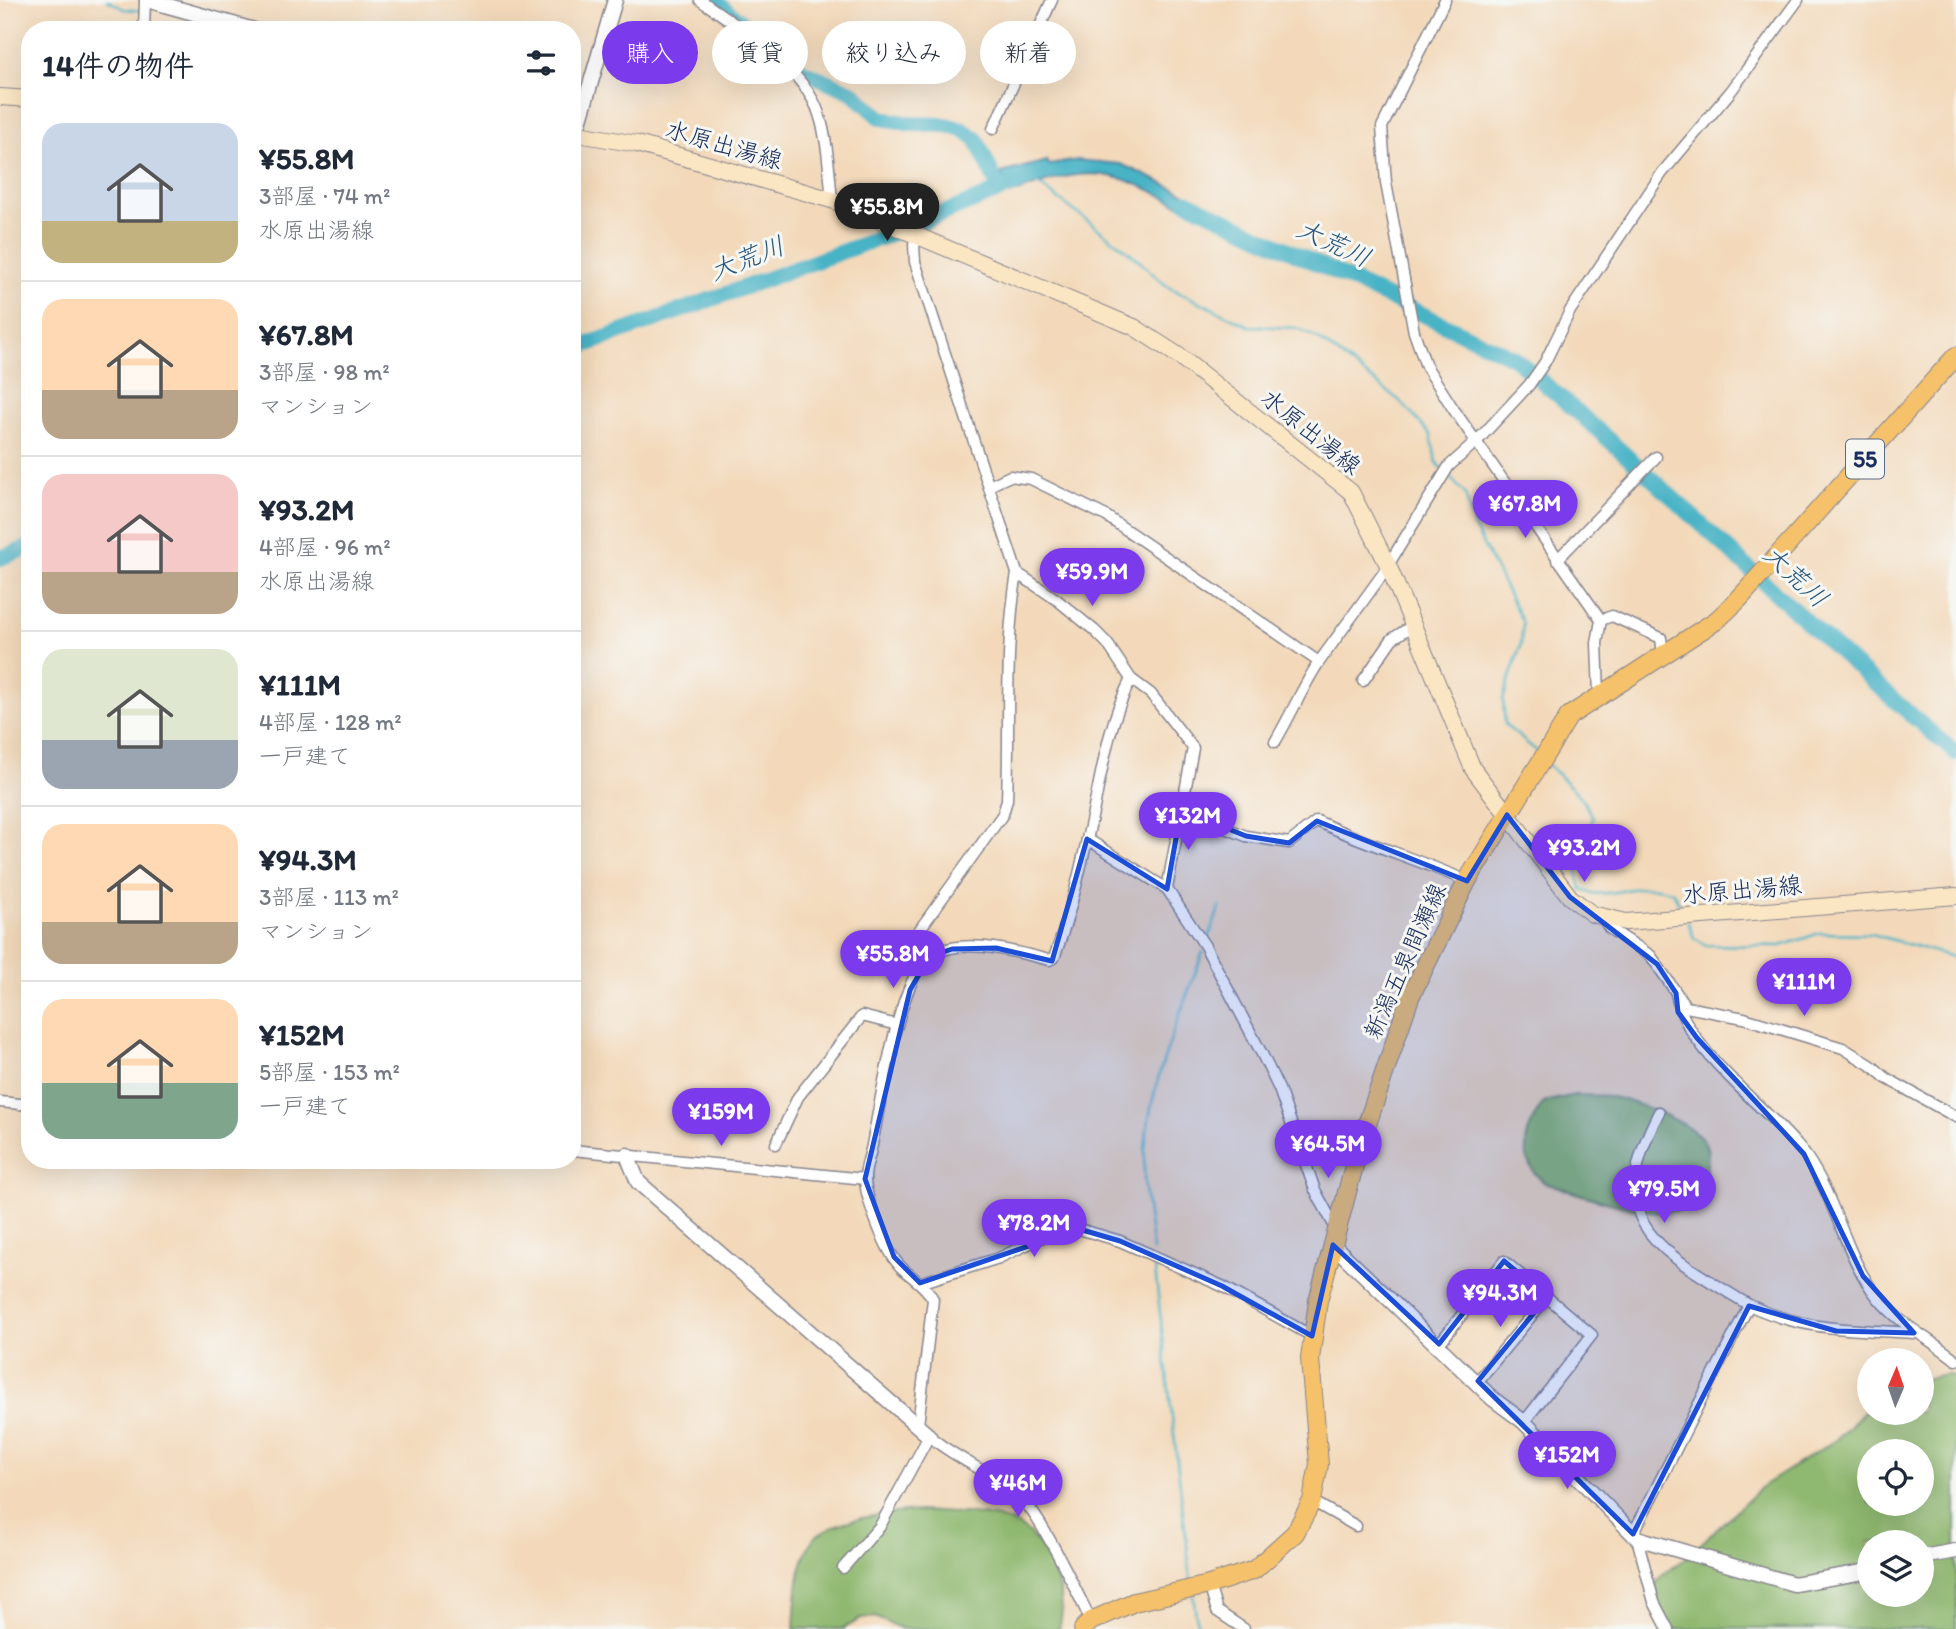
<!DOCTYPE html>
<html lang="ja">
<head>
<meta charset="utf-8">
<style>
	:root { --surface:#fff; --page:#f6f6f7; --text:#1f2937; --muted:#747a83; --line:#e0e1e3; --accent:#7c3aed }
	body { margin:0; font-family:Itim,"Klee One",sans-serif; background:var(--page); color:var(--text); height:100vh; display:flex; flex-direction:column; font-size:26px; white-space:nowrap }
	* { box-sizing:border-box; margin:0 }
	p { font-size:23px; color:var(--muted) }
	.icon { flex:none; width:38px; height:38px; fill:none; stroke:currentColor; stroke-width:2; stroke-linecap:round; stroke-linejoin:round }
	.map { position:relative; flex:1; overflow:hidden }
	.panel { position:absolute; left:21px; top:21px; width:560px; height:1148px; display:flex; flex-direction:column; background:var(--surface); border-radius:28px; box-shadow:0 7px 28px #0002 }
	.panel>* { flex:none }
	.banner { position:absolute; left:602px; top:21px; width:665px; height:63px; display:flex; gap:14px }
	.needle { width:46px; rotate:2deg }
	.buttons { position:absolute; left:1857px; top:1348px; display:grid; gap:14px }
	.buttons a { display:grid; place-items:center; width:77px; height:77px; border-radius:50%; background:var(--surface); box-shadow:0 7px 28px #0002; font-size:35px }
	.price { position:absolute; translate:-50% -60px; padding:0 16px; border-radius:24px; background:var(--accent); color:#fff; font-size:23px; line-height:46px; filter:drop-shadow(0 2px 4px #0008) }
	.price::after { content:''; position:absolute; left:50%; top:42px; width:21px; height:16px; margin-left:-10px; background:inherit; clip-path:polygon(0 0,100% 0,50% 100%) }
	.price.current { background:#222; color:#fff }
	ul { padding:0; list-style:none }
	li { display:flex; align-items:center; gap:21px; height:175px; padding:0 21px }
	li+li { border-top:2px solid var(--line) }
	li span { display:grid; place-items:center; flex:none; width:196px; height:140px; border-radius:21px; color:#555 }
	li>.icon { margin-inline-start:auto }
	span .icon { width:84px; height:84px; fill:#fffc; stroke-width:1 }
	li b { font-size:30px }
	h2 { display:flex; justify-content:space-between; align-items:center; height:84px; padding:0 21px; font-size:30px }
	.chip { padding:0 24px; border-radius:32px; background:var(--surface); box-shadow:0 7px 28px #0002; font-size:24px; line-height:63px }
	.chip.current { background:var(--accent); color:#fff }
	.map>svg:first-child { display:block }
	.forest { fill:#8fb86f; stroke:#557466; stroke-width:2; fill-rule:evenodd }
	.water { fill:#48b3c6; stroke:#327192; stroke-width:2 }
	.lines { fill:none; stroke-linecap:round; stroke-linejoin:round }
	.stream { stroke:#48b3c6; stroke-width:2.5 }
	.river { stroke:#48b3c6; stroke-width:16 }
	.minor-casing { stroke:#87848c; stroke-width:13 }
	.tertiary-casing { stroke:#87848c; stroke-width:17 }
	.secondary-casing { stroke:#87848c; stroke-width:18 }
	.primary-casing { stroke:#87848c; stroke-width:20 }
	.minor { stroke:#fff; stroke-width:10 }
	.tertiary { stroke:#fff; stroke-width:14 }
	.secondary { stroke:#fbe6c4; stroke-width:16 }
	.primary { stroke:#f5c16b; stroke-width:18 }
	.marked { fill:#1d4ed8; fill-opacity:0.2; stroke:#1d4ed8; stroke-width:5; stroke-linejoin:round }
	.labels { text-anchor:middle; stroke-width:6; stroke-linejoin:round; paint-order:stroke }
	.shield { fill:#f6f6f2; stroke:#5d6b8a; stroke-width:2 }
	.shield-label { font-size:23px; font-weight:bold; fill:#1b2f5e }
	.street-label { font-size:24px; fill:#1b2f5e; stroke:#f6f6f2 }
	.water-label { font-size:26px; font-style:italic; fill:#28577d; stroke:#f6f6f2 }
</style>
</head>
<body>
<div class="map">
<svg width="1956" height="1629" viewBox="0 0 1956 1629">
	<rect width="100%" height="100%" fill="#f6f6f2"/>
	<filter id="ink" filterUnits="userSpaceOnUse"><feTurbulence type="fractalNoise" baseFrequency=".0143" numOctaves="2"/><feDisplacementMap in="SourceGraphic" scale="14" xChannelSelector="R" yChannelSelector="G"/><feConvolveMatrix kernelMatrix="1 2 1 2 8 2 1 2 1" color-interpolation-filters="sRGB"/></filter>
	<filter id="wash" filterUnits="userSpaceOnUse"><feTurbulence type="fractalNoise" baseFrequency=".00686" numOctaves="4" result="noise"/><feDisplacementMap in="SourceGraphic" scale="28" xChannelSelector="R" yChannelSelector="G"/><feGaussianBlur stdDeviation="1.57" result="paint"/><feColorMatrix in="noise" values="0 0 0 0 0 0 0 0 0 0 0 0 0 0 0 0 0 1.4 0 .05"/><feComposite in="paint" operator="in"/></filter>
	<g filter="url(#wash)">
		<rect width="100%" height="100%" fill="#f3d9ba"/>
		<g class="forest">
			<path d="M 1575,1095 C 1586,1096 1597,1095 1607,1096 C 1630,1100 1697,1123 1706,1145 C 1711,1159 1705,1174 1700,1187 C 1695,1199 1689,1209 1675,1211 C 1639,1216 1579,1194 1545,1183 C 1516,1161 1524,1129 1544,1102 Z"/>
			<path d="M 1947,1375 L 1956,1376 L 1956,1629 L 1665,1629 L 1654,1586 L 1662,1575 L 1687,1557 L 1761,1487 L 1837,1439 L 1869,1407 L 1869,1412 L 1922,1412 L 1922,1379 ZM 1869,1451 L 1922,1451 L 1922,1503 L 1869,1503 ZM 1869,1542 L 1922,1542 L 1922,1594 L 1869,1594 Z"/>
			<path d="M 922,1511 C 980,1516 1030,1506 1053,1571 C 1061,1590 1065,1609 1059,1629 L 902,1629 L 875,1617 L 861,1619 L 842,1629 L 794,1629 C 796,1601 796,1569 810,1544 C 823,1518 895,1512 922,1511 Z"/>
		</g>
		<path class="water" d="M 1077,160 L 1121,164 L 1208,204 L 1201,216 C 1119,174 1100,158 1010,195 L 1001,173 L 1047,161 L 1049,165 Z"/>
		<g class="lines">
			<g class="stream">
				<polyline points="107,0 124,9 143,11"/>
				<polyline points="1037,183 1128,251 1168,287 1249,326 1297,328 1317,338 1400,401 1431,435 1436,461 1442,469"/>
				<polyline points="1447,474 1465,494 1474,527 1523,623 1521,644 1503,699 1505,725 1539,753"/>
				<path d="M 1547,764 L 1580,796 L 1593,817 C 1586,845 1569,859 1582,890 C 1609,902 1637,878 1673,892 L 1682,910"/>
				<polyline points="1688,922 1694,938 1706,945 1781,946 1820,933 1872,934 1956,958"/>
				<polyline points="1207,943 1220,906"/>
				<path d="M 1153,1251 C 1150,1223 1143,1193 1144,1165 C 1146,1091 1178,1021 1203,952"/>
				<polyline points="1154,1261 1191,1581"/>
				<polyline points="1193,1595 1198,1629"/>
			</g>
			<g class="river">
				<polyline points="713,0 803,71 852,92 881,118 911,124 946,125 963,130 976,139 1000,191"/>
				<path d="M 1186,201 L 1514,358 C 1666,484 1804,627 1956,753"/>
				<polyline points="572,350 907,228 1025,180"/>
				<polyline points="0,558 30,547"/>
			</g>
		</g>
	</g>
	<g filter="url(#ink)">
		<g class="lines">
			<defs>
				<g id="minor">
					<path d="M 700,0 C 738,26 805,69 819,114 C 828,141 829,172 832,200"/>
					<polyline points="1445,0 1382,127 1386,183 1414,332 1426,366 1454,410 1601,620 1597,643 1599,695"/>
					<polyline points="144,30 145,0"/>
					<polyline points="993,129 1052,0"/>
					<polyline points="989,486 1010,476 1031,479 1106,516 1319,662 1382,575 1449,466 1478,440 1529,385 1545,362 1570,311 1662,173 1731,91 1798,0"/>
					<polyline points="1557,560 1656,457"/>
					<polyline points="1017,573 1056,599 1094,630 1107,643 1131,679 1151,694 1193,748 1167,889 1205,946 1262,1054 1279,1089 1315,1190 1336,1229"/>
					<polyline points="1601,620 1612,616 1661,638 1663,654"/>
					<polyline points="1363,681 1392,639 1412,626"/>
					<path d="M 1275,742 C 1291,715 1302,688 1319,662"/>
					<path d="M 1181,810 L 1246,836 L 1289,843 L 1317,821 C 1366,844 1417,859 1467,881"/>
					<polyline points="1087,839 1167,889"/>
					<polyline points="1603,918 1609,928 1651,956 1686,1007 1744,1018 1843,1048 1872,1066 1886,1078 1956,1117"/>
					<path d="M 910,943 L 1003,814 L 1007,800 C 1010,725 1004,648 1017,573 L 915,262 L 914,244 L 920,238"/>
					<path d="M 1676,993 C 1684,1051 1772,1110 1806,1156 C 1837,1200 1844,1255 1878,1298 C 1900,1325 1929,1338 1956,1360"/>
					<polyline points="0,1102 30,1105"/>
					<path d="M 1659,1112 C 1600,1226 1658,1249 1749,1305"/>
					<polyline points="776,1144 798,1097 862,1016 897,1025"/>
					<polyline points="572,1150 865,1179"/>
					<polyline points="920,1283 999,1258 1043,1237 1079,1229 1120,1241 1222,1286 1312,1336"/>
					<polyline points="1439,1344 1504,1261 1592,1335 1524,1422"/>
					<polyline points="1478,1381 1547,1297"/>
					<path d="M 918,1425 L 933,1299 C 925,1284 910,1277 899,1265 C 885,1249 867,1202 865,1181 C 864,1170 870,1156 872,1145 C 880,1105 898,980 929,957 C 959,935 1017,952 1049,960 L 1054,958 C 1072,910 1083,858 1094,808 C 1103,764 1110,720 1131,679"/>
					<polyline points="1312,1501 1356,1526"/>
					<path d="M 1633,1534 L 1749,1305 C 1806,1332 1854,1329 1914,1333"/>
					<polyline points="1637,1538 1654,1602 1668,1629"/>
					<path d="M 843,1568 L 880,1526 L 929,1436 C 956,1459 991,1472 1018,1495 C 1040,1513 1077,1592 1091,1621"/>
					<polyline points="1209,1585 1217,1611 1244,1629"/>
				</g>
				<g id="tertiary">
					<polyline points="147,0 254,30"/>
					<polyline points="576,133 615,0"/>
					<polyline points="627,1155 638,1182 929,1436"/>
					<polyline points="1333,1245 1493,1399 1524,1422 1637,1538 1794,1584 1869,1571"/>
					<polyline points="1922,1557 1956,1551"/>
				</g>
				<g id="secondary">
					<polyline points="0,97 30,99"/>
					<polyline points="572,133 637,144 832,200 1134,327 1179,356 1351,492 1388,565 1473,769 1570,897 1592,914 1626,922 1956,896"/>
				</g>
				<polyline id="primary" points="1083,1629 1091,1621 1134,1602 1209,1585 1254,1570 1295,1533 1312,1501 1319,1464 1310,1359 1318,1301 1358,1151 1410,997 1467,881 1569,716 1717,620 1739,599 1956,356"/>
			</defs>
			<use href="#minor" class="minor-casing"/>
			<use href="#tertiary" class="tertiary-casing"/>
			<use href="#secondary" class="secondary-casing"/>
			<use href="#primary" class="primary-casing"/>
			<use href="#minor" class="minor"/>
			<use href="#tertiary" class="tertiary"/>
			<use href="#secondary" class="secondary"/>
			<use href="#primary" class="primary"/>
		</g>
	</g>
	<path class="marked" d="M 1181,810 L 1246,836 L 1289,843 L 1317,821 L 1467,881 L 1507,815 L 1570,897 L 1657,964 L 1676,993 L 1678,1012 L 1697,1038 L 1804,1154 L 1863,1276 L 1914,1333 L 1836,1331 L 1749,1306 L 1633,1534 L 1478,1381 L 1547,1297 L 1504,1261 L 1439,1344 L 1333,1245 L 1312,1336 L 1222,1286 L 1120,1241 L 1079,1229 L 920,1283 L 894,1257 L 865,1179 L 910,990 L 929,957 L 952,949 L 996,948 L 1052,961 L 1087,839 L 1167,889 Z"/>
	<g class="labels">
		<rect class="shield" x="1846" y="439.5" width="38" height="39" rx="5"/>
		<g class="shield-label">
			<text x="1865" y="467">55</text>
		</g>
		<g class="street-label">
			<text transform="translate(724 145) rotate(16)" y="8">水原出湯線</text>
			<text transform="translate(1311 432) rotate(39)" y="8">水原出湯線</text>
			<text transform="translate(1742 890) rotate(-5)" y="8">水原出湯線</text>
			<text transform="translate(1405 961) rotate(-66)" y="8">新潟五泉間瀬線</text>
		</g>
		<g class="water-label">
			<text transform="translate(1334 243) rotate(25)" y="9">大荒川</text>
			<text transform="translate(747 258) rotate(-21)" y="9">大荒川</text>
			<text transform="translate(1796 576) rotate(43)" y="9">大荒川</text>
		</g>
	</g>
</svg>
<div class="buttons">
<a><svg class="needle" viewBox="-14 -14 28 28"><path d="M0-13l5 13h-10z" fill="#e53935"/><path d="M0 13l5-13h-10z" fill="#747a83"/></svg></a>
<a><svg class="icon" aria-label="locate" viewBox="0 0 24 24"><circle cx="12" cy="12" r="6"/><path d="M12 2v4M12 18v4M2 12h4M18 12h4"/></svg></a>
<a><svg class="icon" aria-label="layers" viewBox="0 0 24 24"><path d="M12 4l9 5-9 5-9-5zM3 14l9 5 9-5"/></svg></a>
</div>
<b class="price current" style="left:887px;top:243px">¥55.8M</b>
<b class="price" style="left:1525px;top:540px">¥67.8M</b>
<b class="price" style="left:1092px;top:608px">¥59.9M</b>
<b class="price" style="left:1188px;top:852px">¥132M</b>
<b class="price" style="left:1584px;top:884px">¥93.2M</b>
<b class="price" style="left:893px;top:990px">¥55.8M</b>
<b class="price" style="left:1804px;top:1018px">¥111M</b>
<b class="price" style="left:721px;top:1148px">¥159M</b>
<b class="price" style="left:1328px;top:1180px">¥64.5M</b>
<b class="price" style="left:1664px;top:1225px">¥79.5M</b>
<b class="price" style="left:1034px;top:1259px">¥78.2M</b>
<b class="price" style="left:1500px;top:1329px">¥94.3M</b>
<b class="price" style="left:1567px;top:1491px">¥152M</b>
<b class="price" style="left:1018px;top:1519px">¥46M</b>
<div class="banner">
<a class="chip current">購入</a>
<a class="chip">賃貸</a>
<a class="chip">絞り込み</a>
<a class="chip">新着</a>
</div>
<section class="panel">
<h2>14件の物件<svg class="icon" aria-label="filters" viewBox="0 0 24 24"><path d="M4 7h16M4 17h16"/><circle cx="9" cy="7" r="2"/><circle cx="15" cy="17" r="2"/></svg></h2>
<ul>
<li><span style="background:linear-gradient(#c9d6e8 70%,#c2b280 0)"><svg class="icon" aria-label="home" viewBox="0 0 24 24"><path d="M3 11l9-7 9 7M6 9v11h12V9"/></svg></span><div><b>¥55.8M</b><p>3部屋 · 74 m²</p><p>水原出湯線</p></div></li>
<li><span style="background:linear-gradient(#ffd9b3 65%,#b9a48a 0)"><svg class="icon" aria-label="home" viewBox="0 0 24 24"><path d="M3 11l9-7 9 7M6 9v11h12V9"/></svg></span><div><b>¥67.8M</b><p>3部屋 · 98 m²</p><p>マンション</p></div></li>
<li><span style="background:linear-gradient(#f6c9c9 70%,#b9a48a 0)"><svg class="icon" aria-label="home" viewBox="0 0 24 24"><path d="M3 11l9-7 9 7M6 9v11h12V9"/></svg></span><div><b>¥93.2M</b><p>4部屋 · 96 m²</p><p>水原出湯線</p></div></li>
<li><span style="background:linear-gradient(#dfe7d0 65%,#9aa5b1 0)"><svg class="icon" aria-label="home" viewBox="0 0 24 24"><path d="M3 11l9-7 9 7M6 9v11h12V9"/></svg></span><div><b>¥111M</b><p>4部屋 · 128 m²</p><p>一戸建て</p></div></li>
<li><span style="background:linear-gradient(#ffd9b3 70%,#b9a48a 0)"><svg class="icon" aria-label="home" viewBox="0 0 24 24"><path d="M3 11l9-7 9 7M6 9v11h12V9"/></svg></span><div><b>¥94.3M</b><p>3部屋 · 113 m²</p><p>マンション</p></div></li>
<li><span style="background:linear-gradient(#ffd9b3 60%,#7fa58c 0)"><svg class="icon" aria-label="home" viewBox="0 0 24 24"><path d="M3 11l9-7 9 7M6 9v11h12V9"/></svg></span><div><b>¥152M</b><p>5部屋 · 153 m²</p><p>一戸建て</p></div></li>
</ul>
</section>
</div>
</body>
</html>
